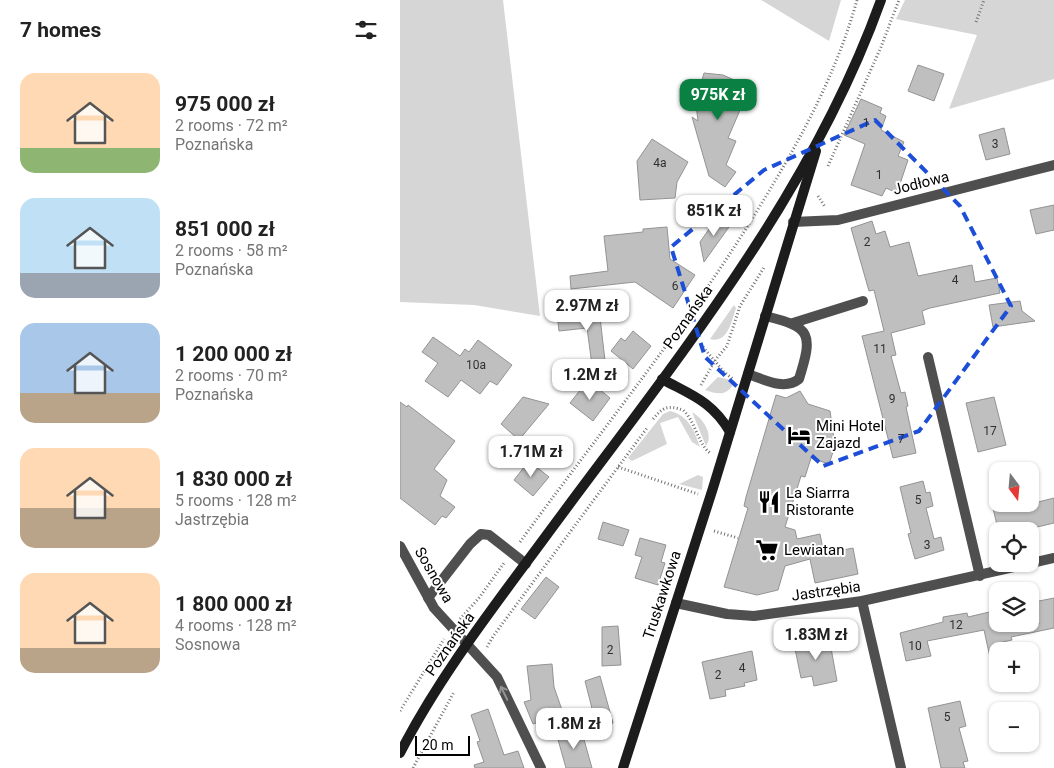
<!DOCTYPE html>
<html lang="en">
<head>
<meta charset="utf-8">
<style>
	:root { --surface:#fff; --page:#f2f2f2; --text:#222; --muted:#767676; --accent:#0b8043 }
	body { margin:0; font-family:Roboto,sans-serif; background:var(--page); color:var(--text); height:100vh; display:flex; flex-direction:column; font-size:19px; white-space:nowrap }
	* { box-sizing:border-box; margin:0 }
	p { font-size:16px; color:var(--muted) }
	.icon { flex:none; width:28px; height:28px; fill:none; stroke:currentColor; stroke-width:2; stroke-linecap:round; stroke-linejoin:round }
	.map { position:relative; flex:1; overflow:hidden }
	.details { display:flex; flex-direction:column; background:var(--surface); width:400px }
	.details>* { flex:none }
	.needle { width:32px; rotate:164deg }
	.tools { position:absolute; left:589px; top:462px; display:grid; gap:10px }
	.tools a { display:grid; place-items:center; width:50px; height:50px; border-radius:10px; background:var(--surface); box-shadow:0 1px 4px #0004; font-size:25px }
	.scale { position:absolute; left:15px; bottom:12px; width:55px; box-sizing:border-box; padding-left:5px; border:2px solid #000; border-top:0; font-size:14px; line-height:18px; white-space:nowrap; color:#000; -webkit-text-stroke:4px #fff; paint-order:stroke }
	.price { position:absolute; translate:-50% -42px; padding:0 11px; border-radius:10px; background:#fff; color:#222; font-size:16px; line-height:32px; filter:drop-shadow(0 1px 2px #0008) }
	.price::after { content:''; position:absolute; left:50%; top:30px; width:15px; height:11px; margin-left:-8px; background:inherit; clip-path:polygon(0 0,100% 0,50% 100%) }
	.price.active { background:var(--accent); color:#fff }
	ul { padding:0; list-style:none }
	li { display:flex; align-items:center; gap:15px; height:125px; padding:0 20px }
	li span { display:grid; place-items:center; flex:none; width:140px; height:100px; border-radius:15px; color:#555 }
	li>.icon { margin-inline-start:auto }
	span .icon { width:60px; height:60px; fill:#fffc; stroke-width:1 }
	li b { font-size:21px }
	h2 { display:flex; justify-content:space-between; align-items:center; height:60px; padding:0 20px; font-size:21px }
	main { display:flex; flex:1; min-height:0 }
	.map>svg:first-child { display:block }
	.green { fill:#d6d6d6 }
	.building { fill:#bfbfbf; stroke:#939393 }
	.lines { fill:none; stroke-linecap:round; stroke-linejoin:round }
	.path { stroke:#717171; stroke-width:3; stroke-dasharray:1 2.5; stroke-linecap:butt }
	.lane { stroke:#4f4f4f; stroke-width:10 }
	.street { stroke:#4f4f4f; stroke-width:10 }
	.secondary { stroke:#1c1c1c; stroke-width:10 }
	.oneway { stroke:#959595 }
	.marked { fill:none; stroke:#1d4ed8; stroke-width:4; stroke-dasharray:10 6; stroke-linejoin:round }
	.labels { text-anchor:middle; stroke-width:4; stroke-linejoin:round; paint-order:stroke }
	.number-label { font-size:12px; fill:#303030 }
	.street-label { font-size:15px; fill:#000; stroke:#fff }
	.poi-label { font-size:15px; fill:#000; stroke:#fff; text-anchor:start }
</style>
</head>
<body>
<main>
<section class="details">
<h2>7 homes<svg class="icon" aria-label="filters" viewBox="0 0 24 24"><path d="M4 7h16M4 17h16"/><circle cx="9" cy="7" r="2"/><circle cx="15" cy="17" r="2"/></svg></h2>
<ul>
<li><span style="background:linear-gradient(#ffd9b3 75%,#8fb573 0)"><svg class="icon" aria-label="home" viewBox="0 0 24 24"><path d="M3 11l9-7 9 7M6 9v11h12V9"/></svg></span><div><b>975 000 zł</b><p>2 rooms · 72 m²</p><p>Poznańska</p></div></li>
<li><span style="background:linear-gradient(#bfe0f5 75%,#9aa5b1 0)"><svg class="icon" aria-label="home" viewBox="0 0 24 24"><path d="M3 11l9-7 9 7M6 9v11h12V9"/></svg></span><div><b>851 000 zł</b><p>2 rooms · 58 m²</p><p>Poznańska</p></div></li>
<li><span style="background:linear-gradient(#a9c7e8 70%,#b9a48a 0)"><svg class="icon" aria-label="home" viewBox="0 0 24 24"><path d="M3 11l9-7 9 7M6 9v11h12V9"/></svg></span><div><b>1 200 000 zł</b><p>2 rooms · 70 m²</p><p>Poznańska</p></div></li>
<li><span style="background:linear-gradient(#ffd9b3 60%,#b9a48a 0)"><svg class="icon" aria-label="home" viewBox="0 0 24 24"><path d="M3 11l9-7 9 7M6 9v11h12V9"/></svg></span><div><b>1 830 000 zł</b><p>5 rooms · 128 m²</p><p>Jastrzębia</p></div></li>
<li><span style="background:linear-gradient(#ffd9b3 75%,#b9a48a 0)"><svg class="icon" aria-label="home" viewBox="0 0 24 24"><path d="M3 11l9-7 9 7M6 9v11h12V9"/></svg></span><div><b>1 800 000 zł</b><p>4 rooms · 128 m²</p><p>Sosnowa</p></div></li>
</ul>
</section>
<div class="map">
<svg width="654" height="768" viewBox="0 0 654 768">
	<rect width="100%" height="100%" fill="#fff"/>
	<g class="green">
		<polygon points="0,0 103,0 140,316 74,305 0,302"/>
		<polygon points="361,0 441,0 429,41"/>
		<polygon points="505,0 654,0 654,79 549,109 577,35 496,19"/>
		<path d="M 334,305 L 336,308 C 332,320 328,344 310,339 Z"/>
		<path d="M 318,377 L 335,381 C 328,396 319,395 305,390 Z"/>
		<path d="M 270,411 C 289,416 294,430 300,447 L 292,442 L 278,417 L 260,423 L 267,444 L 232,461 L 228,458 L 263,414 Z"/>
		<path d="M 292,412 C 303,418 314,435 306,446 Z"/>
		<polygon points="298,475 303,477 302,490 279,484"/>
	</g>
	<g class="building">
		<polygon points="518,65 544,74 534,101 508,91"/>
		<polygon points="304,73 323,75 350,87 328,138 336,141 326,165 336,172 325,187 309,176 292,117 298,121 293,80 302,80"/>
		<polygon points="461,99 482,108 480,113 486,116 481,130 504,142 498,156 508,160 497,193 486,188 482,196 451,185 465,144 444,135"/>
		<polygon points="604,128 610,154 586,160 579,135"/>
		<polygon points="252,139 288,162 277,182 275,198 240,200 237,161"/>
		<polygon points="654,205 654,230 636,234 630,210"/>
		<polygon points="334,220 304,262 300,242 314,222"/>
		<polygon points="472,221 476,234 485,231 490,247 509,242 518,276 572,265 575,282 597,278 600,293 530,308 522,311 525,324 491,333 496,355 491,356 501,393 505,392 508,406 506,407 516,453 493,458 462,336 484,331 474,290 469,291 451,228"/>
		<polygon points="267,227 270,259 295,275 273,308 235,282 171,289 170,276 208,271 204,236 243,232 243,229"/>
		<polygon points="198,300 207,378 194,380 187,328 159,331 157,313 170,311 169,304"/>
		<polygon points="620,301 622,311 635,321 593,327 589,305"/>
		<polygon points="233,331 251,346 233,369 211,351 221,338 225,341"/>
		<polygon points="33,337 60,356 65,349 69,352 78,340 112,365 97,385 90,381 80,394 61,380 48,397 25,381 38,363 22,352"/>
		<polygon points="188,380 210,398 193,421 170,403"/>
		<polygon points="400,391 408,404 430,411 435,446 429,464 411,458 405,477 401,476 385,527 395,530 397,539 420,534 424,554 453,548 458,574 415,583 410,559 385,566 378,590 357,595 324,587 348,508 344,506 346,497 376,395 386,398"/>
		<polygon points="123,397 149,404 119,440 101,424"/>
		<polygon points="594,397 606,445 578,452 566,403"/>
		<polygon points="0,402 7,407 8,405 55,441 34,469 47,480 40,496 55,507 46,518 42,516 35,525 0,498"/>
		<polygon points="129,461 149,477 133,496 114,480"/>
		<polygon points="523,481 526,493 530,492 533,506 526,508 534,539 541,537 544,550 515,559 508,534 511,533 500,487"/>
		<polygon points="654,498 654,523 621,531 603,531 601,523 597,525 592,504 630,504"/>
		<polygon points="203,522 229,530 223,546 198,539"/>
		<polygon points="240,538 266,545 261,562 265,563 258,585 235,578 242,557 235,555"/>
		<polygon points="146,577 159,587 135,619 121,609"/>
		<polygon points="654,598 654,628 611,637 612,640 598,643 598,662 591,662 584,630 527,641 531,656 506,661 500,633 543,622 543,617 567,613 568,617 598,610 598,624 639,624 634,602"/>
		<polygon points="218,626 221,665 202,666 202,627"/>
		<polygon points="429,637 437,681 414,686 412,676 401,678 394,644"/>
		<polygon points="352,651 357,680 344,683 345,686 325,690 326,696 310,699 302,662"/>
		<polygon points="152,664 154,687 163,713 133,724 124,702 131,700 127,666"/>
		<polygon points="200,676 213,723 197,728 185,681"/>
		<polygon points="560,701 566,726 559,728 568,761 563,762 565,768 541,768 528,708"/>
		<polygon points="88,709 104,755 118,751 124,768 75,768 74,765 84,762 77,742 80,741 71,715"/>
		<polygon points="181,729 192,768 166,768 157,736"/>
	</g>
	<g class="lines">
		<g class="path">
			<polyline points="576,22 584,0"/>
			<polyline points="428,166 481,47 499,0"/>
			<polyline points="418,196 425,207"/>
			<polyline points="303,347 324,372 333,379"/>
			<polyline points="301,385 316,359 327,346 340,306 365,266"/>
			<path d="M 253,419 C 263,407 268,405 283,410 C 296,422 297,443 311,454"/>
			<polyline points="218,467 298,494"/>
			<polyline points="314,531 338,538"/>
			<path d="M 120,542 C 202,429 291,321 363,201 C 402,137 437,72 457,0"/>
			<polyline points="60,619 79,598 104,563"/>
			<polyline points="87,647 94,635 247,428"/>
			<polyline points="0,711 44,639"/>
			<polyline points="13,768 54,692"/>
		</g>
		<g class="lane">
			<polyline points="393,323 463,301"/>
			<path d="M 348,374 C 363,379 384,391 399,379 C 413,334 412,327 365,316"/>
			<polyline points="28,598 70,544 81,534 89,535 126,564"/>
		</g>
		<g class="street">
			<polyline points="393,222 438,220 654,165"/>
			<polyline points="528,357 580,576"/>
			<polyline points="0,546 34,608 97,677 141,768"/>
			<polyline points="462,601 501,768"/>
			<polyline points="276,603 327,614 354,616 462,601 654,558"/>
		</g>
		<g class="secondary">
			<path d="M 262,379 C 291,395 312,401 330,432"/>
			<path d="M 0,753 C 39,677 92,609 143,540 C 268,370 409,201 481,0"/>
			<polyline points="223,768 313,488 416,151"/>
		</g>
	</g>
	<defs><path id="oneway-shaft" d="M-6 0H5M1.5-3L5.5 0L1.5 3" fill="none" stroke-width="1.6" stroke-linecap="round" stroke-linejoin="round" transform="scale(1.25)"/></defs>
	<use class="oneway" href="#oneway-shaft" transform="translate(104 693) rotate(-116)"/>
	<path class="marked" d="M 475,120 L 560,206 L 611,306 L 519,431 L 423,466 L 305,357 L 271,247 L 364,170 Z"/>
	<defs>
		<symbol id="hotel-bare" viewBox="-9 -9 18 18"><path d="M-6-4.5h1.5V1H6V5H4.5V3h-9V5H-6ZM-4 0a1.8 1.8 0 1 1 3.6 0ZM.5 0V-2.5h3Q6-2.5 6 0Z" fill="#000" stroke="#fff" stroke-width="2.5" paint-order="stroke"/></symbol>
		<symbol id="restaurant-bare" viewBox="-9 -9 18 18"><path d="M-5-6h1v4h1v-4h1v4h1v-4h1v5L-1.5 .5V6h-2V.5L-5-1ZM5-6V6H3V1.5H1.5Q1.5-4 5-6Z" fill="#000" stroke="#fff" stroke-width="2.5" paint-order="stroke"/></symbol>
		<symbol id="supermarket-bare" viewBox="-9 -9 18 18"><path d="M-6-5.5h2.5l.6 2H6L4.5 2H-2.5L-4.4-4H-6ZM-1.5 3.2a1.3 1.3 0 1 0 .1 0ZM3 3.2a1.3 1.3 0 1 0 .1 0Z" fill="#000" stroke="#fff" stroke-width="2.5" paint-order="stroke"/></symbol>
	</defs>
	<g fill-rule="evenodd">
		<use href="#hotel-bare" x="383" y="419" width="32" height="32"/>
		<use href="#restaurant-bare" x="353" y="486" width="32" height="32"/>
		<use href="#supermarket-bare" x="351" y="534" width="32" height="32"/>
	</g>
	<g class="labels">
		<g class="number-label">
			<text x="466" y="127">1</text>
			<text x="595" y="148">3</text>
			<text x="260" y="167">4a</text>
			<text x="479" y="179">1</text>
			<text x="467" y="246">2</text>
			<text x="555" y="284">4</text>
			<text x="275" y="290">6</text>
			<text x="480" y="353">11</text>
			<text x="76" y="369">10a</text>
			<text x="492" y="403">9</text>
			<text x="590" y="435">17</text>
			<text x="501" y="443">7</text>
			<text x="518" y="504">5</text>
			<text x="527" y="549">3</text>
			<text x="556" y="629">12</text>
			<text x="515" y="650">10</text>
			<text x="210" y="654">2</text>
			<text x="342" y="672">4</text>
			<text x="318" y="679">2</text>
			<text x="547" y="721">5</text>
		</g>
		<g class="street-label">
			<text transform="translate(521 183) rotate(-14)" y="5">Jodłowa</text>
			<text transform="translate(288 317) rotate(-55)" y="5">Poznańska</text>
			<text transform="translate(34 575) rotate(60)" y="5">Sosnowa</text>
			<text transform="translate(426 591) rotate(-8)" y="5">Jastrzębia</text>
			<text transform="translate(262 595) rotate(-72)" y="5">Truskawkowa</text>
			<text transform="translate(50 644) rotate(-55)" y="5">Poznańska</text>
		</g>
		<g class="poi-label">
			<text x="416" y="431">Mini Hotel<tspan x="416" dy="17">Zajazd</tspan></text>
			<text x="386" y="498">La Siarrra<tspan x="386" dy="17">Ristorante</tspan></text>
			<text x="384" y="555">Lewiatan</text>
		</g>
	</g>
</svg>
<div class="tools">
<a><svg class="needle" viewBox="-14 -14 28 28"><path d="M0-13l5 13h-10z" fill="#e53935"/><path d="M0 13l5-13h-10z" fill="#767676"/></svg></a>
<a><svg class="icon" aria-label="locate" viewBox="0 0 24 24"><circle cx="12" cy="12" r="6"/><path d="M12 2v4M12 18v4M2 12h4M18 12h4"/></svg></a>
<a><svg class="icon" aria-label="layers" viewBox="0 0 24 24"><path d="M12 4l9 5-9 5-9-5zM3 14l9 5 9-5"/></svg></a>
<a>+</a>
<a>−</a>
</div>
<div class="scale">20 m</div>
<b class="price active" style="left:318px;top:121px">975K zł</b>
<b class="price" style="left:314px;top:237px">851K zł</b>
<b class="price" style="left:187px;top:332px">2.97M zł</b>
<b class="price" style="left:190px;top:401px">1.2M zł</b>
<b class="price" style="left:131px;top:478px">1.71M zł</b>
<b class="price" style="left:416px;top:661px">1.83M zł</b>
<b class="price" style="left:174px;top:750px">1.8M zł</b>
</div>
</main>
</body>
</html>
